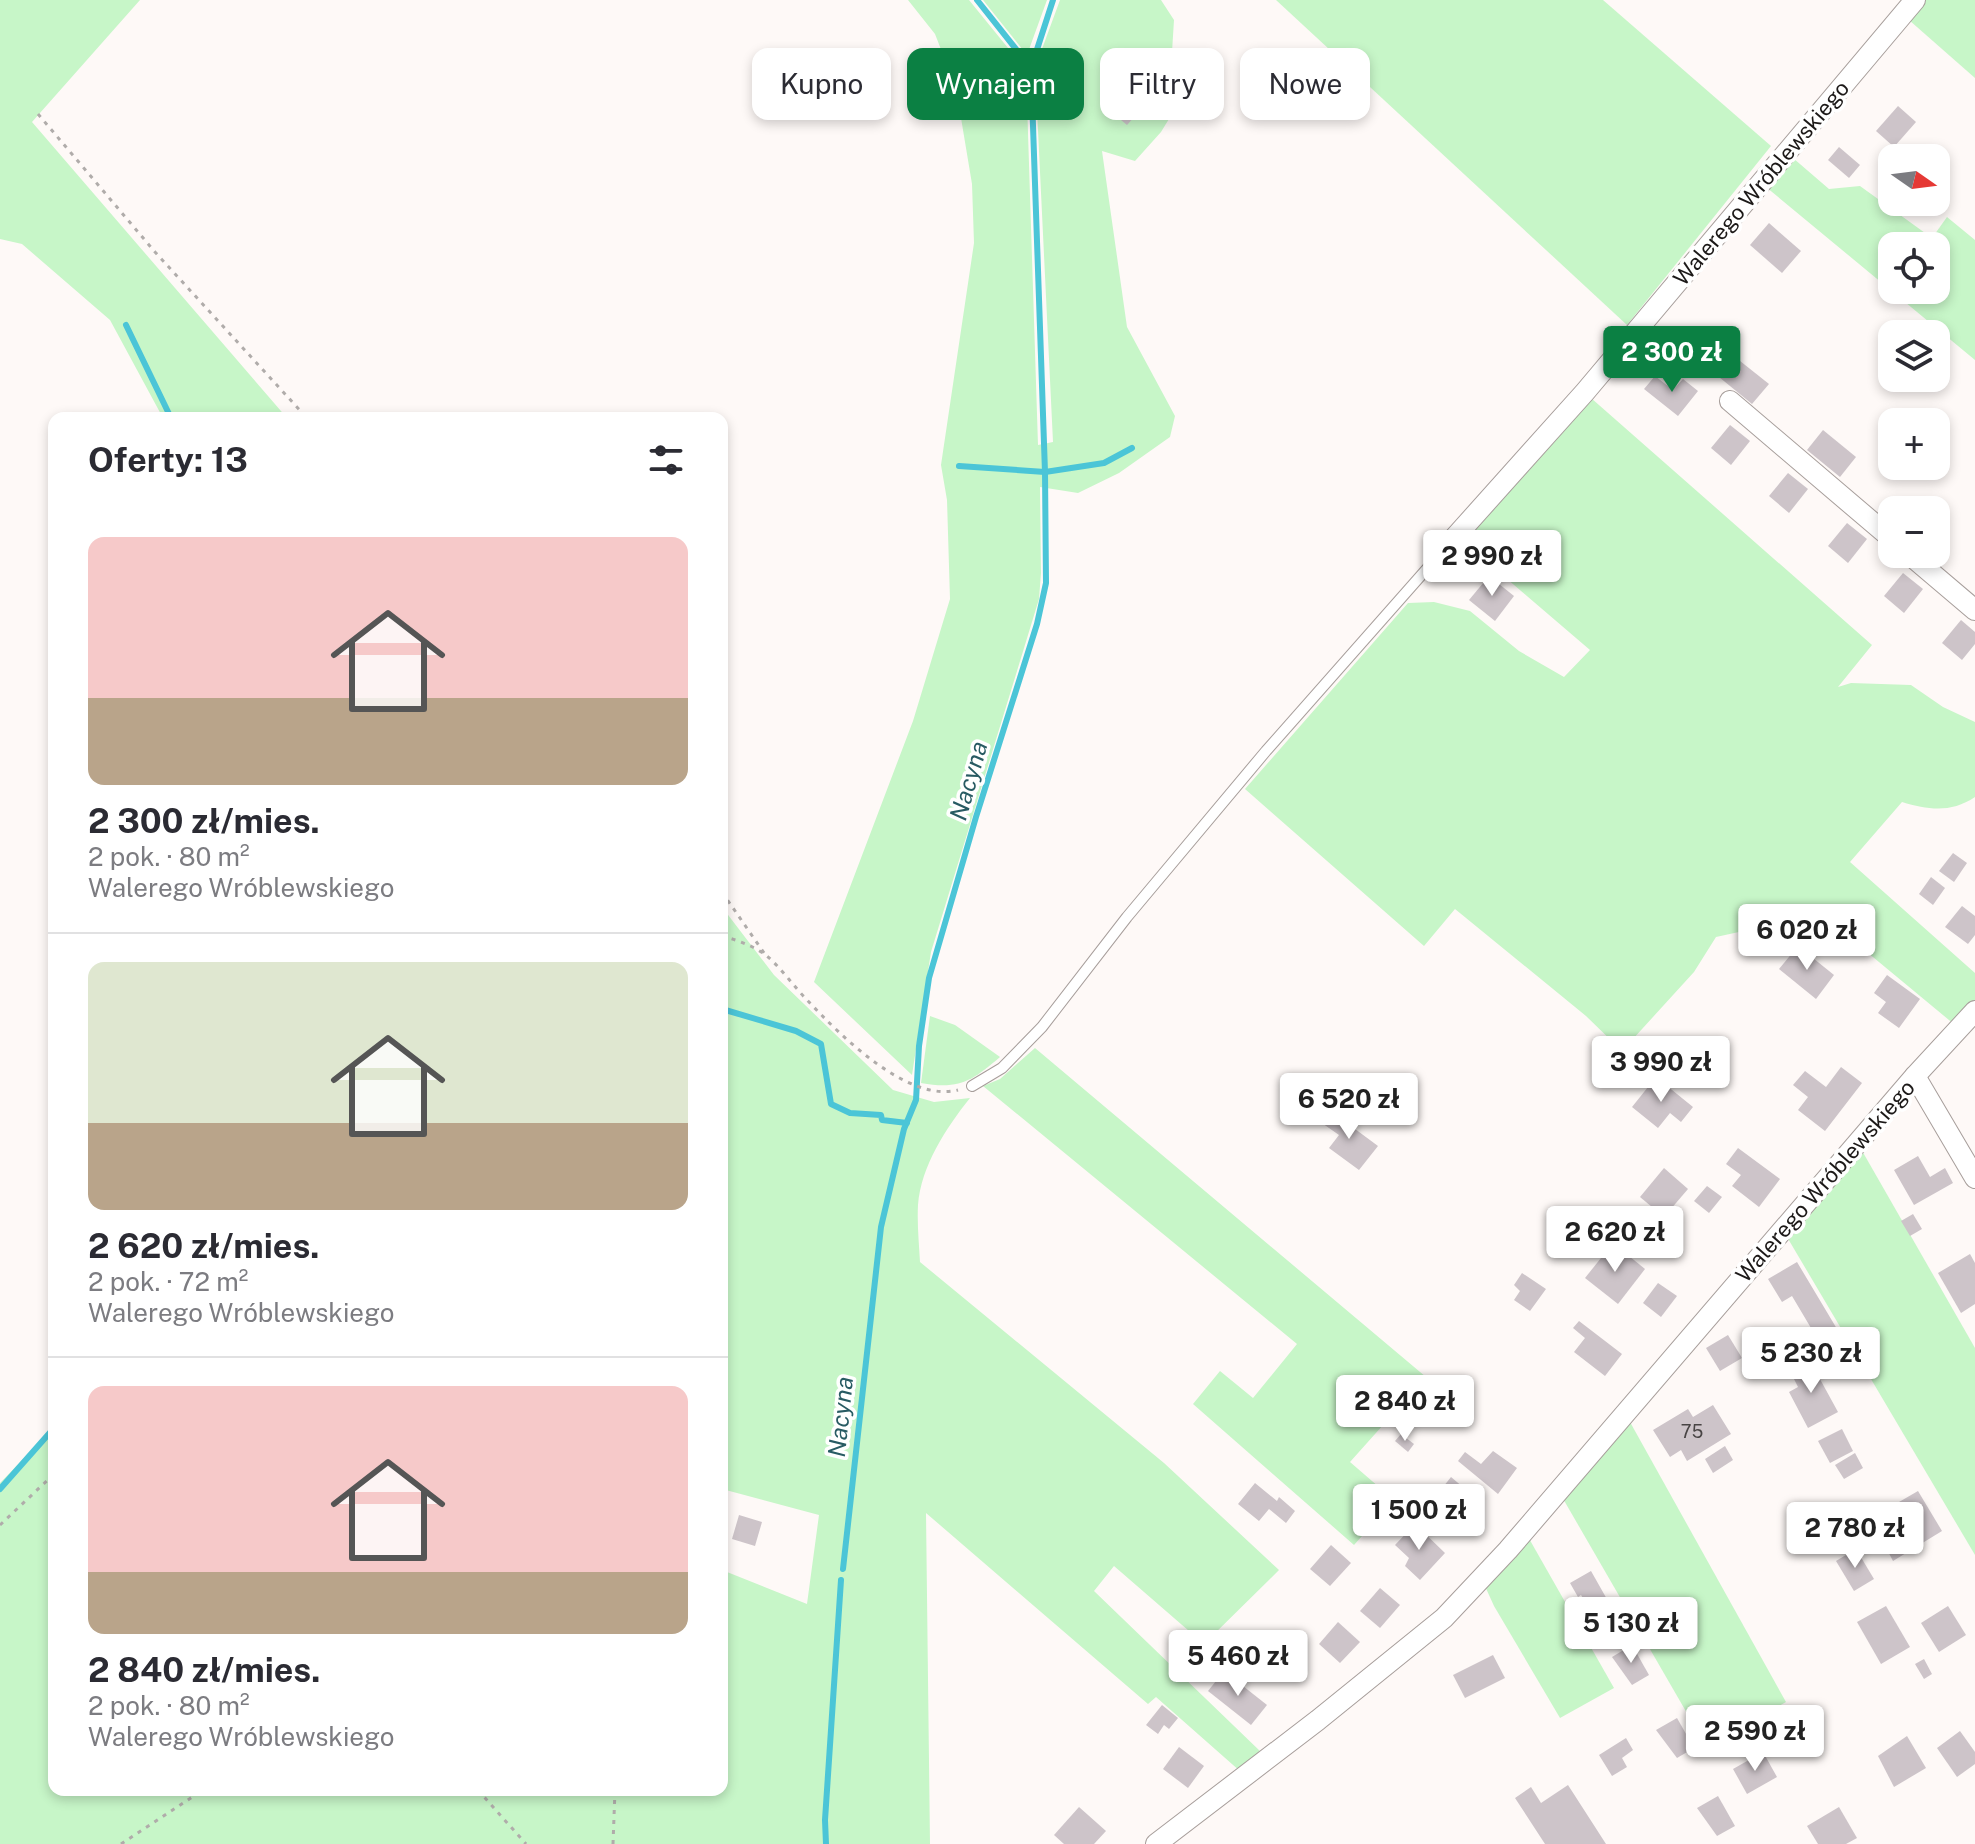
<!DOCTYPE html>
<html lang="pl">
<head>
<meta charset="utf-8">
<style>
	:root { --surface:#fff; --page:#f7f7f7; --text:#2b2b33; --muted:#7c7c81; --line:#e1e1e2; --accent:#0b8043 }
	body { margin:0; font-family:"Public Sans",sans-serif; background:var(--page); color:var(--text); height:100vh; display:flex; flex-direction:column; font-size:30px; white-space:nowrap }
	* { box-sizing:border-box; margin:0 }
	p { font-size:26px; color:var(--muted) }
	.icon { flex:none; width:44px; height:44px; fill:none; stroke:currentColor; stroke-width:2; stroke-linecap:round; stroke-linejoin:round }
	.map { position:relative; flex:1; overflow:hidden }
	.sheet { position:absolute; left:48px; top:412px; width:680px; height:1384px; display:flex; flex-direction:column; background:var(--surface); border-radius:16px; box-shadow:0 4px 12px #0003 }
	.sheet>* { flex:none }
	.guide { position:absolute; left:752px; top:48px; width:760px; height:72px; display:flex; gap:16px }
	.needle { width:52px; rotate:104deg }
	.buttons { position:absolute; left:1878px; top:144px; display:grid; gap:16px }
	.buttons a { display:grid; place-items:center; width:72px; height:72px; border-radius:16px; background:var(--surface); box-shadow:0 4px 12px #0003; font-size:40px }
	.price { position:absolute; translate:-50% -68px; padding:0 18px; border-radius:8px; background:#fff; color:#222; font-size:26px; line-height:52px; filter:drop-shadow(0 2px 4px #0008) }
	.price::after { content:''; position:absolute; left:50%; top:48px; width:24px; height:18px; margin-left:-12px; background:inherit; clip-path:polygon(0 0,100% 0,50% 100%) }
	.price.selected { background:var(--accent); color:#fff }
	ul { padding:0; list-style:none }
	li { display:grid; align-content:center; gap:16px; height:424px; padding:0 40px }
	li+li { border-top:2px solid var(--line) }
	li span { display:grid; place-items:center; height:248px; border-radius:16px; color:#555 }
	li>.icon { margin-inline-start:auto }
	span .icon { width:144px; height:144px; fill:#fffc; stroke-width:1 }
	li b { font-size:34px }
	h2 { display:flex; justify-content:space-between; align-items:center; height:96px; padding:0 40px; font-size:34px }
	.tag { padding:0 28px; border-radius:16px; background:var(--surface); box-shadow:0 4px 12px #0003; font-size:28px; line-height:72px }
	.tag.selected { background:var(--accent); color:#fff }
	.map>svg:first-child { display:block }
	.green { fill:#c7f6c8; fill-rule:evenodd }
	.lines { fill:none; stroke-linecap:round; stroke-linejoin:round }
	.stream { stroke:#4bc5d7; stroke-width:6 }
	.building { fill:#cdc4c9 }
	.lane-casing { stroke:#a79e9b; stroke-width:12 }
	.street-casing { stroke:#a79e9b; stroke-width:22 }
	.path { stroke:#b0acaa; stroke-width:3; stroke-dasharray:4 6; stroke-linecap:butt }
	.lane { stroke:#fff; stroke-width:10 }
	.street { stroke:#fff; stroke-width:20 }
	.labels { text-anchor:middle; stroke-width:7; stroke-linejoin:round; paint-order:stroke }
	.number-label { font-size:18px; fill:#484444 }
	.street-label { font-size:22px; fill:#1c1918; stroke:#fff }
	.water-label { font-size:24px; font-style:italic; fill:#285b63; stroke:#fff }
</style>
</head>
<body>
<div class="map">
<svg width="1975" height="1844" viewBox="0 0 1975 1844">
	<rect width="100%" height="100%" fill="#fef9f7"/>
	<g class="green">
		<polygon points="0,0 140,0 32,122 287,418 163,418 110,320 22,244 0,239"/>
		<polygon points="908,0 969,0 1026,70 1038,445 1053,442 1035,68 1060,0 1161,0 1174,20 1172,52 1213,106 1172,114 1161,132 1135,161 1102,151 1127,327 1175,416 1170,437 1119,473 1078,493 1040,487 1041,573 1039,599 931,952 912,1075 814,982 913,721 950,599 947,500 941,465 974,243 972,184 956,88 935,34"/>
		<polygon points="983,0 1047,0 1027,55"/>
		<polygon points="1276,0 1603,0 1771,146 1627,325"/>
		<polygon points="1925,0 1975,0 1975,78 1909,20"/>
		<path d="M 1793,158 L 1829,189 L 1860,186 L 1932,238 L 1947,217 L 1975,240 L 1975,360 L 1766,187 ZM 1892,246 L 1936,246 L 1936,290 L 1892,290 Z"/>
		<path d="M 1591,398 L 1872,645 L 1838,687 L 1851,683 L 1911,685 L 1943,707 L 1975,722 L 1975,797 C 1951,813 1929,810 1902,802 L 1850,862 L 1975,973 L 1975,1000 L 1955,1025 L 1821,914 L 1716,937 L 1694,972 L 1622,1051 L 1586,1016 L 1455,909 L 1424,946 L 1245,789 L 1408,603 L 1434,602 L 1470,611 L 1519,651 L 1564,677 L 1590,650 L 1464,542 Z"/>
		<path d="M 722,907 L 774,975 L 893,1090 L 934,1102 L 970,1098 C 946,1128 921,1166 918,1205 C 917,1224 919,1243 920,1262 L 1164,1463 L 1279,1570 L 1204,1644 L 1114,1566 L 1094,1591 L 1261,1752 L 1241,1772 L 1156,1697 L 1148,1704 L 926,1513 L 930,1844 L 0,1844 L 0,1483 L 54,1427 L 54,1790 L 722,1790 L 722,1570 L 807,1604 L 819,1515 L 722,1489 Z"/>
		<path d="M 930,1016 L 955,1025 L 1000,1057 C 972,1081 959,1090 921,1083 Z"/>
		<polygon points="1035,1048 1426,1377 1350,1462 1394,1500 1354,1545 1193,1404 1220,1371 1253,1398 1297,1344 983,1086 1000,1079"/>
		<polygon points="1861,1149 1975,1348 1975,1555 1787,1237"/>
		<polygon points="1630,1422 1786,1702 1706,1746 1562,1497"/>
		<polygon points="1527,1535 1614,1688 1560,1718 1494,1606 1484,1584"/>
	</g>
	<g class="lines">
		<g class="stream">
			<polyline points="977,0 1031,68"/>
			<polyline points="126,325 171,418"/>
			<polyline points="959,466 1045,472 1104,463 1132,448"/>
			<polyline points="722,1009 796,1031 821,1044 831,1104 850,1113 881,1115 882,1120 907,1123"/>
			<polyline points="0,1489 54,1428"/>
			<polyline points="843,1569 881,1227 904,1129 916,1100 919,1046 929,978 976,817 1037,624 1046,583 1045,472 1031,68 1053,0"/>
			<polyline points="826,1844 825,1820 841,1580"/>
		</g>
	</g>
	<g class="building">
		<polygon points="1118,99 1136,115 1127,125 1109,110"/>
		<polygon points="1898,106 1916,122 1894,147 1876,131"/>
		<polygon points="1839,147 1860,165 1849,178 1828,160"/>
		<polygon points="1769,223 1801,251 1782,273 1750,245"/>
		<polygon points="1735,357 1769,384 1752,404 1719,377"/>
		<polygon points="1655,376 1673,390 1683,379 1698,391 1678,416 1644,389"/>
		<polygon points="1730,425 1750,441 1731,465 1711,448"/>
		<polygon points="1823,430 1856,457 1840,477 1807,450"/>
		<polygon points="1788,473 1808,489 1789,513 1769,496"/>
		<polygon points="1847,523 1867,539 1848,563 1828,546"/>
		<polygon points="1903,573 1923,589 1904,613 1884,596"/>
		<polygon points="1489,576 1514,596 1495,621 1469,600"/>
		<polygon points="1961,620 1975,632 1975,644 1962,660 1942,643"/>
		<polygon points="1953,853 1967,863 1954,882 1939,871"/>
		<polygon points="1931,877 1945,888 1933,905 1919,894"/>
		<polygon points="1962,906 1975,916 1975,935 1968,944 1945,927"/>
		<polygon points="1798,946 1834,975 1816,999 1779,969"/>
		<polygon points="1887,975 1920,999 1899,1028 1878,1013 1886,1002 1874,993"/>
		<polygon points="1841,1067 1862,1083 1825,1131 1798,1110 1808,1097 1793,1085 1805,1071 1826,1087"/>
		<polygon points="1656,1077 1693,1107 1681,1122 1670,1113 1658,1128 1632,1107"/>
		<polygon points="1328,1109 1378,1146 1359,1170 1329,1148 1339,1135 1319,1121"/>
		<polygon points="1738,1148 1780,1179 1759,1207 1732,1186 1741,1175 1726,1164"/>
		<polygon points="1918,1156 1930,1177 1945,1168 1953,1183 1914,1205 1894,1170"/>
		<polygon points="1664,1168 1688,1189 1664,1217 1640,1197"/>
		<polygon points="1707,1186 1722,1197 1709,1213 1694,1201"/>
		<polygon points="1913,1214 1922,1229 1910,1236 1901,1221"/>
		<polygon points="1613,1243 1645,1269 1618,1304 1585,1278"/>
		<polygon points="1970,1254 1975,1263 1975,1304 1961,1313 1938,1273"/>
		<polygon points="1797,1262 1846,1344 1827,1355 1792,1296 1782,1302 1768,1279"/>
		<polygon points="1522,1273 1546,1289 1530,1311 1514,1300 1520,1291 1514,1285"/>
		<polygon points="1658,1283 1677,1296 1661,1317 1643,1303"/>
		<polygon points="1579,1321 1622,1354 1605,1376 1574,1352 1585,1338 1573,1328"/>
		<polygon points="1728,1335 1742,1358 1720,1371 1706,1348"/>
		<polygon points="1809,1359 1838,1412 1808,1428 1789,1392 1798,1387 1789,1369"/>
		<polygon points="1713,1405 1731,1434 1687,1461 1681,1450 1670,1457 1653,1430 1688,1409 1693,1417"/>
		<polygon points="1842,1429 1853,1451 1830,1463 1818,1441"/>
		<polygon points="1401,1434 1414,1444 1408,1452 1395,1441"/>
		<polygon points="1725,1446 1733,1460 1713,1473 1705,1459"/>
		<polygon points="1493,1451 1517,1468 1498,1494 1458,1461 1465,1452 1481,1464"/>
		<polygon points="1855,1453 1863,1468 1844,1479 1835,1465"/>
		<polygon points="1451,1477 1476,1498 1458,1521 1432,1501"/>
		<polygon points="1255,1483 1277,1501 1279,1497 1295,1511 1286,1523 1269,1509 1259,1521 1238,1504"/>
		<polygon points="1918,1491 1942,1531 1893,1561 1882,1540 1893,1534 1880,1513"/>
		<polygon points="739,1515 762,1522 755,1546 732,1539"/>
		<polygon points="1415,1524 1445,1553 1420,1580 1405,1566 1409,1558 1395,1545"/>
		<polygon points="1331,1545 1351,1563 1330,1586 1310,1569"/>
		<polygon points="1856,1549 1874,1579 1854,1591 1836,1561"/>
		<polygon points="1591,1571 1608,1601 1591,1611 1581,1595 1578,1597 1570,1583"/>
		<polygon points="1380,1588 1400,1605 1380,1628 1360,1611"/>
		<polygon points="1886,1606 1910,1647 1881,1664 1857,1622"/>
		<polygon points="1948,1606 1966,1635 1939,1652 1921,1623"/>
		<polygon points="1338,1622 1360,1642 1340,1663 1319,1644"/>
		<polygon points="1632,1645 1649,1675 1632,1685 1612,1657"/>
		<polygon points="1493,1655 1505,1678 1465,1698 1453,1675"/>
		<polygon points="1924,1659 1932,1674 1924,1679 1915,1664"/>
		<polygon points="1224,1671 1267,1705 1251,1725 1208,1691"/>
		<polygon points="1162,1705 1178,1718 1169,1729 1164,1725 1158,1734 1146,1725"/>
		<polygon points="1677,1718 1694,1748 1677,1758 1656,1730"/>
		<polygon points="1960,1731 1975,1752 1975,1764 1957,1777 1937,1748"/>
		<polygon points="1907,1736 1926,1768 1894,1787 1878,1756"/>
		<polygon points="1626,1738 1633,1750 1622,1758 1627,1767 1612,1776 1599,1755"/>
		<polygon points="1179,1747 1204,1766 1188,1788 1163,1769"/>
		<polygon points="1763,1752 1777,1777 1747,1794 1733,1769"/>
		<polygon points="1568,1785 1606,1844 1545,1844 1515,1798 1531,1787 1541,1803"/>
		<polygon points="1718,1796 1735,1826 1717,1836 1697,1808"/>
		<polygon points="1079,1807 1106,1831 1094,1844 1064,1844 1054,1835"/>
		<polygon points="1839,1807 1857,1838 1846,1844 1818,1844 1807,1826"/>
	</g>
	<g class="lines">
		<defs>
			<polyline id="lane" points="972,1086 1002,1068 1042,1027 1127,917 1266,751 1447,546"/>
			<g id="street">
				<polyline points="1730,401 1892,539"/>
				<polyline points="1447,546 1585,392 1915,0"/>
				<polyline points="1909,554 1975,610"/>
				<polyline points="1915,1076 1975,1178"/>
				<polyline points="1156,1844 1318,1720 1444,1618 1508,1550 1915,1076 1975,1011"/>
			</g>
		</defs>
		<use href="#lane" class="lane-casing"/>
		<use href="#street" class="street-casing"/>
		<g class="path">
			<polyline points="38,114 155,252 307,418"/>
			<polyline points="722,892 764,953"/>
			<path d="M 722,936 C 737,940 754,946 767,956 C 782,969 795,988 809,1002 C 841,1036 908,1103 958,1090"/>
			<polyline points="0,1525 54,1474"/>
			<polyline points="478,1790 526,1844"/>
			<polyline points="121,1844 203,1790"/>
			<polyline points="613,1844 615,1790"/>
		</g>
		<use href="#lane" class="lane"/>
		<use href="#street" class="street"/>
	</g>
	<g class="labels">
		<g class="number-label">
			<text x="1692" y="1438">75</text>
		</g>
		<g class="street-label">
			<text transform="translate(1761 183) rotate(-50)" y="8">Walerego Wróblewskiego</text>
			<text transform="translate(1825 1181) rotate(-49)" y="8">Walerego Wróblewskiego</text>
		</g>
		<g class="water-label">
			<text transform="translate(969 781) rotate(-74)" y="8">Nacyna</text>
			<text transform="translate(841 1417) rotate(-84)" y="8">Nacyna</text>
		</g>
	</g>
</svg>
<div class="buttons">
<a><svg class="needle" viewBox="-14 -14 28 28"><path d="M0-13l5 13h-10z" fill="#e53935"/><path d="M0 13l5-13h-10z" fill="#7c7c81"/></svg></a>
<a><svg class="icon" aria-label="locate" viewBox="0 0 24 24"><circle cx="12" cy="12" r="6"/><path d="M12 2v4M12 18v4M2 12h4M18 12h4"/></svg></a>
<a><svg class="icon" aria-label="layers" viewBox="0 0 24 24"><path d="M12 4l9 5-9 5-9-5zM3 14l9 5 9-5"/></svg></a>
<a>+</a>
<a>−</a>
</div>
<b class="price selected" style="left:1672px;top:394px">2 300 zł</b>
<b class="price" style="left:1492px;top:598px">2 990 zł</b>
<b class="price" style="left:1807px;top:972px">6 020 zł</b>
<b class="price" style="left:1661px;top:1104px">3 990 zł</b>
<b class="price" style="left:1349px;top:1141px">6 520 zł</b>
<b class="price" style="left:1615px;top:1274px">2 620 zł</b>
<b class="price" style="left:1811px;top:1395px">5 230 zł</b>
<b class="price" style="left:1405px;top:1443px">2 840 zł</b>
<b class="price" style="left:1419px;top:1552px">1 500 zł</b>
<b class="price" style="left:1855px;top:1570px">2 780 zł</b>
<b class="price" style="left:1631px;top:1665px">5 130 zł</b>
<b class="price" style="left:1238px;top:1698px">5 460 zł</b>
<b class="price" style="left:1755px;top:1773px">2 590 zł</b>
<div class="guide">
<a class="tag">Kupno</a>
<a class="tag selected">Wynajem</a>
<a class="tag">Filtry</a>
<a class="tag">Nowe</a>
</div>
<section class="sheet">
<h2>Oferty: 13<svg class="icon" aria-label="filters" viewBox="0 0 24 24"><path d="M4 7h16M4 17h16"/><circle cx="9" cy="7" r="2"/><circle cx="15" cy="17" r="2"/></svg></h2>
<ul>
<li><span style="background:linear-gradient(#f6c9c9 65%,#b9a48a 0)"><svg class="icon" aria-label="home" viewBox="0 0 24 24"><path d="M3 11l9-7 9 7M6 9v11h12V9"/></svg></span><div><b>2 300 zł/mies.</b><p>2 pok. · 80 m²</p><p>Walerego Wróblewskiego</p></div></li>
<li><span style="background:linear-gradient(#dfe7d0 65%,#b9a48a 0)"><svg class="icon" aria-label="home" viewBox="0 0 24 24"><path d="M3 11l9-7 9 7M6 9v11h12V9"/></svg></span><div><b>2 620 zł/mies.</b><p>2 pok. · 72 m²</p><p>Walerego Wróblewskiego</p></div></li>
<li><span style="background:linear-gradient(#f6c9c9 75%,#b9a48a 0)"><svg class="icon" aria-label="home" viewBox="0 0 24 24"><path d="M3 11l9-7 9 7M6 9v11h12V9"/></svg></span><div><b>2 840 zł/mies.</b><p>2 pok. · 80 m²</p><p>Walerego Wróblewskiego</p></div></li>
</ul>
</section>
</div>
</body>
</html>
